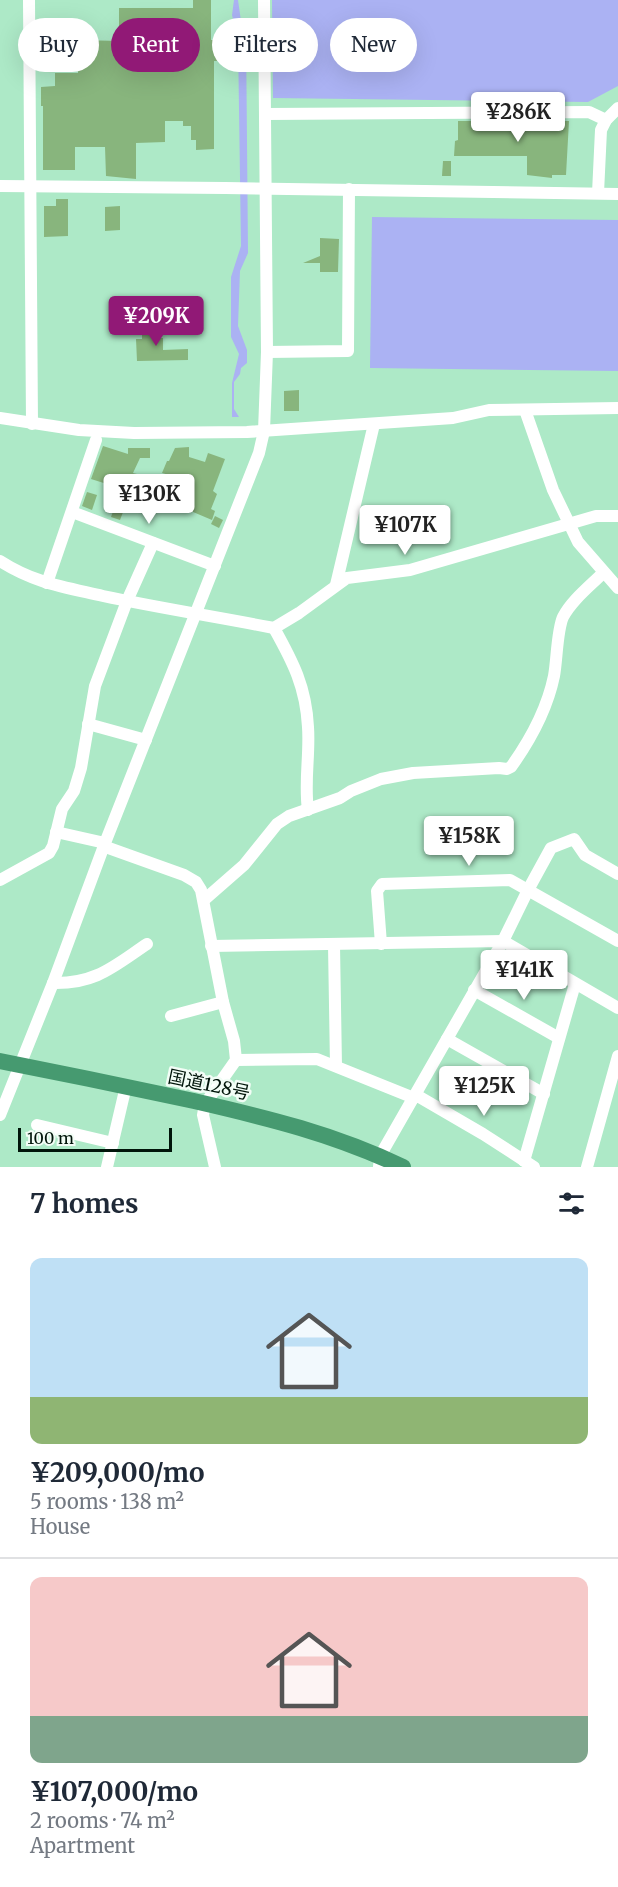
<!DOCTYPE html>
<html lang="en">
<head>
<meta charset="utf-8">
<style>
	:root { --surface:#fff; --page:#f2f2f3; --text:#1f2937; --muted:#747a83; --line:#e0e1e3; --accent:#911976 }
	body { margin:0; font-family:Merriweather,"Noto Sans JP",serif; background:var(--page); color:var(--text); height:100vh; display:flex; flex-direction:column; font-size:22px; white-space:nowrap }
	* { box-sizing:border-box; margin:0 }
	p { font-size:20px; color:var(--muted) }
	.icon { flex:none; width:33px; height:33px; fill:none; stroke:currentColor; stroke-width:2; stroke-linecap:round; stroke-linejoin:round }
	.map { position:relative; height:1167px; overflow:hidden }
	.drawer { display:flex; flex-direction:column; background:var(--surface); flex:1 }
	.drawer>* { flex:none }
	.banner { position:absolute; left:18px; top:18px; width:582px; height:54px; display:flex; gap:12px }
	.scale { position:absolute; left:18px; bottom:15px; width:154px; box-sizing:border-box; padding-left:6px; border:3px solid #00150a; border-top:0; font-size:16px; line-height:21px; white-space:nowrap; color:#00150a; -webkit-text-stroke:4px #f2fdf6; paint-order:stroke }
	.price { position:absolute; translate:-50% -51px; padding:0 14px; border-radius:6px; background:#fff; color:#222; font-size:20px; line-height:39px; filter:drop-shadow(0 2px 3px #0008) }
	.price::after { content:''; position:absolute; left:50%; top:36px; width:18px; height:14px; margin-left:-9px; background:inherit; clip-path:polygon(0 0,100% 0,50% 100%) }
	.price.on { background:var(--accent); color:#fff }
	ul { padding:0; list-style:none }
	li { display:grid; align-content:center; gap:12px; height:318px; padding:0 30px }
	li+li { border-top:2px solid var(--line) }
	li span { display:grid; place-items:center; height:186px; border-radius:12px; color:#555 }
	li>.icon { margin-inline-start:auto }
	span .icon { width:108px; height:108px; fill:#fffc; stroke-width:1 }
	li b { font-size:26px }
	h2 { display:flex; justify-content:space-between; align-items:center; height:72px; padding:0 30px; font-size:26px }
	.tag { padding:0 21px; border-radius:27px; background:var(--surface); box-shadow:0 6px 24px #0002; font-size:21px; line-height:54px }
	.tag.on { background:var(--accent); color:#fff }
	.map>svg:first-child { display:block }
	.water { fill:#abb2f3 }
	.building { fill:#88b57d }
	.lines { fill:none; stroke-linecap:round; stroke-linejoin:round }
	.minor { stroke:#fff; stroke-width:12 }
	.highway { stroke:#469a70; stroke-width:16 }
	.labels { text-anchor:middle; stroke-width:5; stroke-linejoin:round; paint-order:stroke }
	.street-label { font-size:18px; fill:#00150a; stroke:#f2fdf6 }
</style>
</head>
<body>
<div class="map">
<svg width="618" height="1167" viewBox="0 0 618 1167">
	<rect width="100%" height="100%" fill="#ade9c7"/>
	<g class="water">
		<polygon points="234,0 238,0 241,21 246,31 248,253 240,271 238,326 247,350 247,363 241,368 240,374 234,382 234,409 239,417 232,417 232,383 239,354 231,337 231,277 241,246 238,40 232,15"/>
		<polygon points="272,0 618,0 618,86 588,102 273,98"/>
		<polygon points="372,217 618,220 618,371 370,368"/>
	</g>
	<g class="building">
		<polygon points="193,0 211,0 211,40 217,40 217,61 214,61 214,149 196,150 196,140 191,140 191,126 183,126 183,121 165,121 165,142 136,143 136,179 106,176 105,147 75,147 75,170 43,170 43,106 41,106 41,87 55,86 55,73 78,73 78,40 119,41 119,8 193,8"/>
		<polygon points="458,121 569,121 566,175 552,175 552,178 527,175 527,156 454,156 455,141 458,140"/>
		<polygon points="443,161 451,161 451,176 442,176"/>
		<polygon points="56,199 68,199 68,236 44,237 44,206 56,206"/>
		<polygon points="120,206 120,230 105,231 105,207"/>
		<polygon points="320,238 339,239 338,272 320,272 320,263 303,263 320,256"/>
		<polygon points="142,324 160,324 160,338 163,338 163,350 188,349 188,360 137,361 136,339 142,339"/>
		<polygon points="299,390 299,411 284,411 284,391"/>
		<polygon points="103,446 128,454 128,448 150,448 150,458 140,458 133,473 137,474 134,482 130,481 126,490 91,479"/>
		<polygon points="189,447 189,457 205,462 208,453 225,459 213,491 217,494 211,509 215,511 212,520 160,498 169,475 162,473 167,461 169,461 175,448"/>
		<polygon points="87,492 97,495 92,510 82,506"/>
		<polygon points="116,503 125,507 120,520 111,517"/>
		<polygon points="215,516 223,520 219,528 211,524"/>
	</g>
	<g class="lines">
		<g class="minor">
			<polyline points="29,0 32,424"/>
			<polyline points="265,114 589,112 606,120"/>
			<polyline points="0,186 225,188 618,194"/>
			<polyline points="598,193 601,130 606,120 618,108"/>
			<polyline points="267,352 348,351 349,189"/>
			<polyline points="525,410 553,490 578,542 618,588"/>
			<polyline points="0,418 79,430 134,433 247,432 453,418 489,410 618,408"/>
			<polyline points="72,512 215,566"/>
			<path d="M 0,561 C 34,583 64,587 103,596 C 160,608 217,617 274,628 L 299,613 L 347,578 L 410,570 L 596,516 L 618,516"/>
			<polyline points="47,583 96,440"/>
			<polyline points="336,585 374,424"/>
			<path d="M 274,628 C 293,662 306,687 308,727 C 310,755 304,782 308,810"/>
			<polyline points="88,724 146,740"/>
			<polyline points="56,832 105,843"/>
			<polyline points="103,846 184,875 196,882 201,890 223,1002 234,1041 236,1060 205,1104 203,1115 215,1167"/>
			<polyline points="0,880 49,853 53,846 62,809 74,791 81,768 95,686 127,601 153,543"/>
			<path d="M 204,900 L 244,865 L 277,824 L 289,816 L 340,798 L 351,791 L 381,779 L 413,773 L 499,768 L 507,769 L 511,767 C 531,739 547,710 554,676 C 557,660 557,630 563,617 C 572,600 590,586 603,573"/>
			<polyline points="381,944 377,891 382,884 510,880 618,941"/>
			<polyline points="334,945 336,1066"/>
			<polyline points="211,946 503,941 618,1008"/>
			<path d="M 53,983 C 96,984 114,966 147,944"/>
			<polyline points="474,990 559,1038"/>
			<polyline points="171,1016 223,1002"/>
			<polyline points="447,1039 544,1094"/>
			<polyline points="236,1060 317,1059 414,1098"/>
			<polyline points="416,1095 483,1134 534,1167"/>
			<polyline points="0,1115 53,983 105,843 259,453 264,431 267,352 264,0"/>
			<polyline points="37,1125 113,1143"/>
			<polyline points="524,1161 575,984"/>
			<polyline points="107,1167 126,1086"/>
			<polyline points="379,1167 380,1156 503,941 528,890 551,848 574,839 585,855 618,874"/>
			<polyline points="587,1167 618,1056"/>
		</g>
		<path class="highway" d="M 0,1061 C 65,1074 129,1087 194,1101 C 268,1118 334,1134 403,1167"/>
	</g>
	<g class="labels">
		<g class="street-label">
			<text transform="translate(209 1085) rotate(12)" y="6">国道128号</text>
		</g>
	</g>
</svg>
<div class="scale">100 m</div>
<b class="price" style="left:518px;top:143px">¥286K</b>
<b class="price on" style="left:156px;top:347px">¥209K</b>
<b class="price" style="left:149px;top:525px">¥130K</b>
<b class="price" style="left:405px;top:556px">¥107K</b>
<b class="price" style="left:469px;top:867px">¥158K</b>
<b class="price" style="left:524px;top:1001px">¥141K</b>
<b class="price" style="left:484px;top:1117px">¥125K</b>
<div class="banner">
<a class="tag">Buy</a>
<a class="tag on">Rent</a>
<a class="tag">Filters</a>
<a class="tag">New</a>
</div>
</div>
<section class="drawer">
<h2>7 homes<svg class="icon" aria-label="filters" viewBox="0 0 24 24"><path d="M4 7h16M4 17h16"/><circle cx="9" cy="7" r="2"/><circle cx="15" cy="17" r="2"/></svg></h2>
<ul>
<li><span style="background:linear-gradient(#bfe0f5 75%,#8fb573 0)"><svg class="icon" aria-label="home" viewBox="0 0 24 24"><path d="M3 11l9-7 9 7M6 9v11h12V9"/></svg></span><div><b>¥209,000/mo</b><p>5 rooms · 138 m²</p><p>House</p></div></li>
<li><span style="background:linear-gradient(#f6c9c9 75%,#7fa58c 0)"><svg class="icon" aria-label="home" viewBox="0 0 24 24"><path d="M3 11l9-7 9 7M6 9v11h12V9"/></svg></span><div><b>¥107,000/mo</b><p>2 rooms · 74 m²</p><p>Apartment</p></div></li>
</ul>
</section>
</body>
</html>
